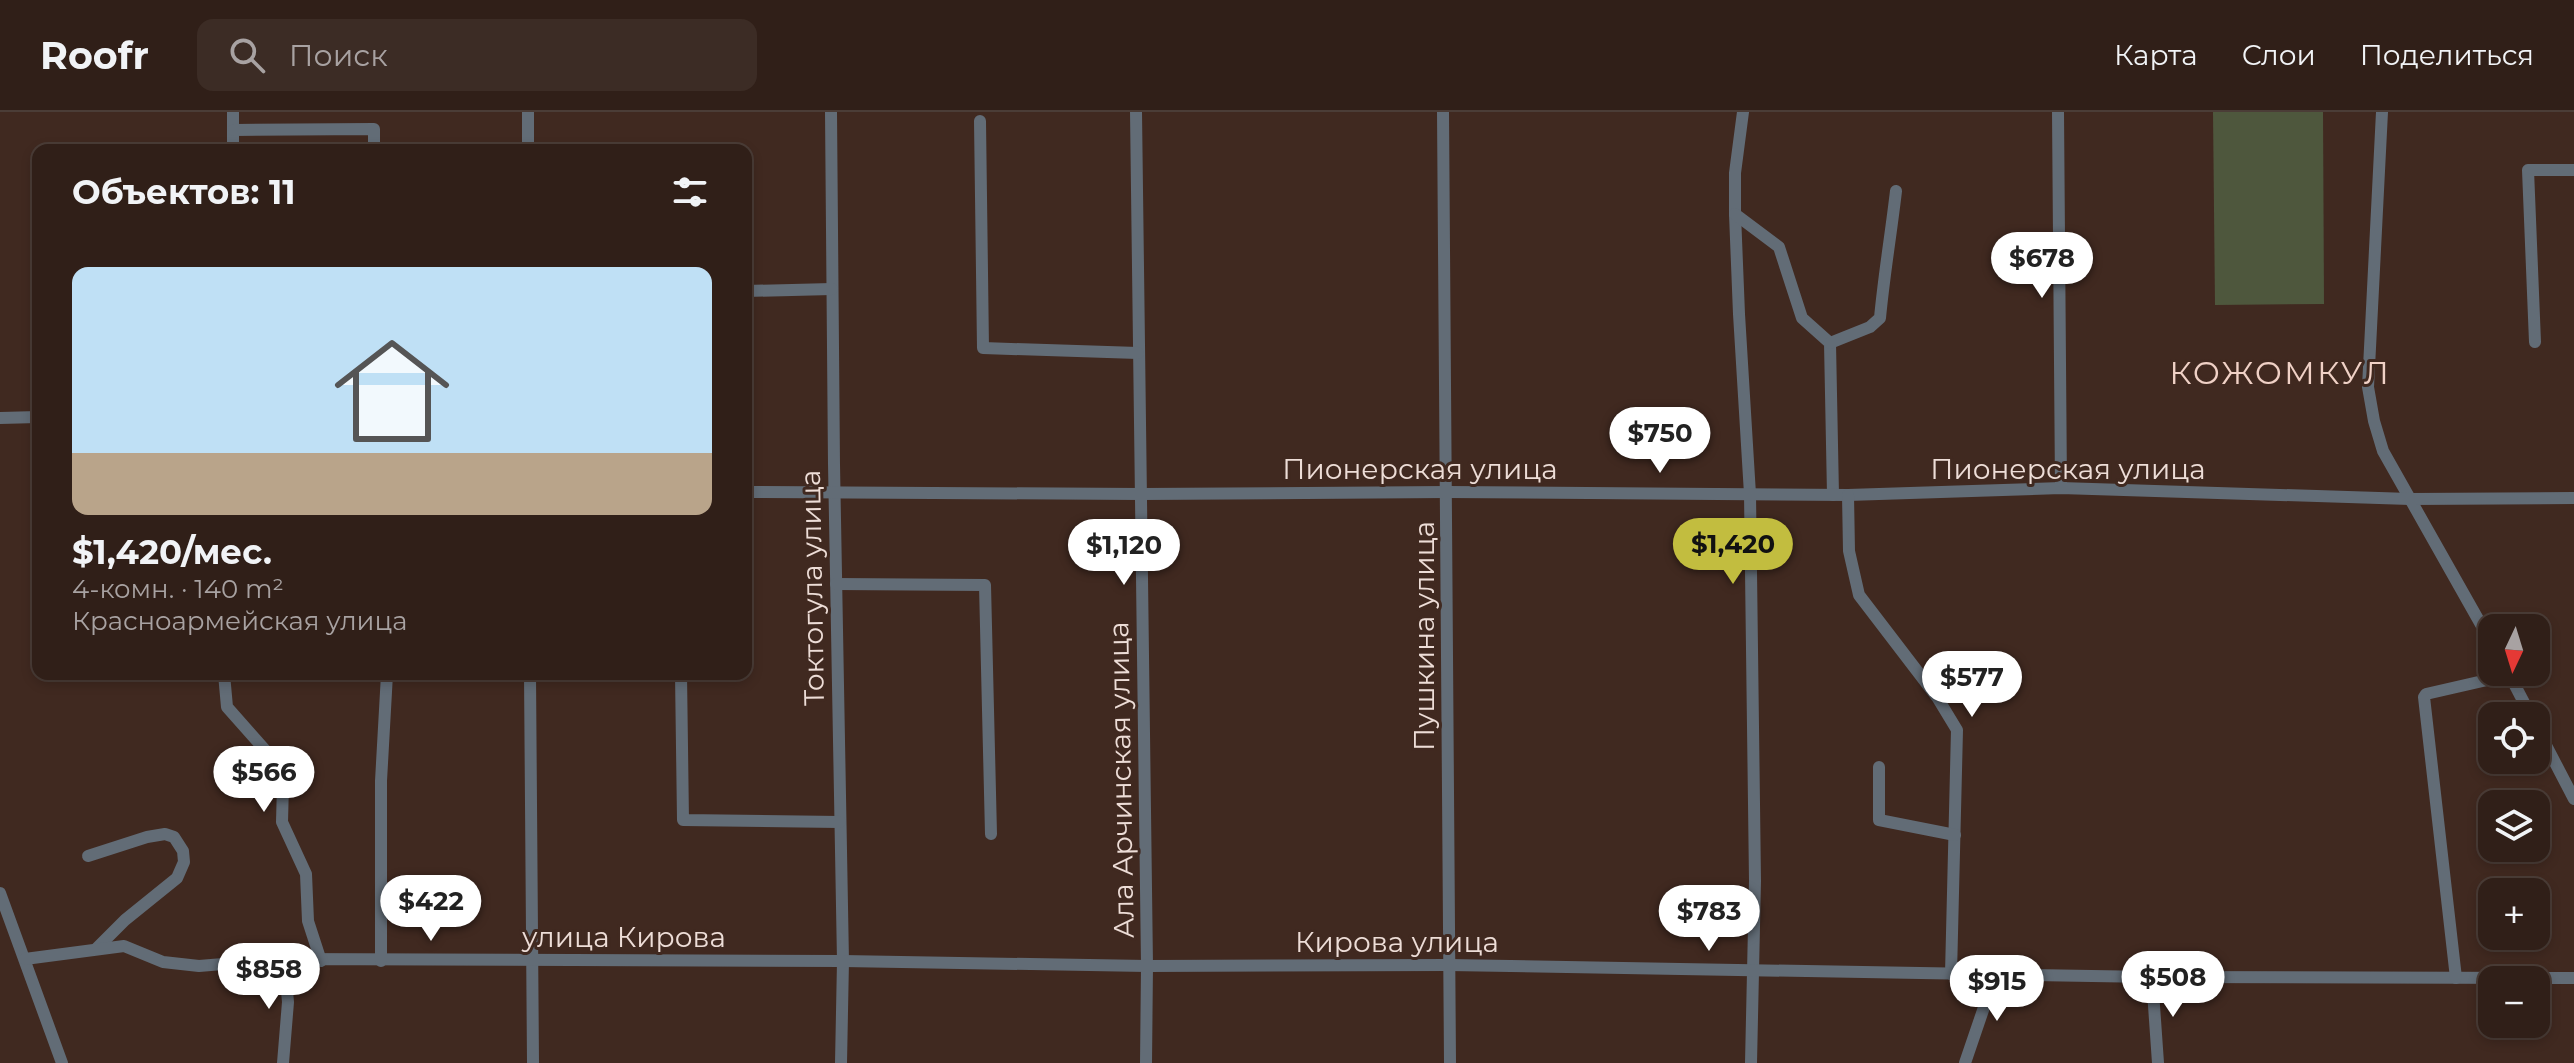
<!DOCTYPE html>
<html lang="ru">
<head>
<meta charset="utf-8">
<style>
	:root { --surface:#301f18; --page:#3c2c25; --text:#f1f3f6; --muted:#a8a2a2; --line:#4b3d37; --accent:#c2bd3f }
	body { margin:0; font-family:Montserrat,sans-serif; background:var(--page); color:var(--text); height:100vh; display:flex; flex-direction:column; font-size:30px; white-space:nowrap }
	* { box-sizing:border-box; margin:0 }
	p { font-size:26px; color:var(--muted) }
	.icon { flex:none; width:44px; height:44px; fill:none; stroke:currentColor; stroke-width:2; stroke-linecap:round; stroke-linejoin:round }
	.map { position:relative; flex:1; overflow:hidden }
	.drawer { position:absolute; left:32px; top:32px; width:720px; height:536px; display:flex; flex-direction:column; background:var(--surface); border-radius:16px; box-shadow:0 4px 12px #0003,0 0 0 2px var(--line) }
	.drawer>* { flex:none }
	.needle { width:52px; rotate:184deg }
	.fabs { position:absolute; left:2478px; top:502px; display:grid; gap:16px }
	.fabs a { display:grid; place-items:center; width:72px; height:72px; border-radius:16px; background:var(--surface); box-shadow:0 4px 12px #0003,0 0 0 2px var(--line); font-size:40px }
	.price { position:absolute; translate:-50% -68px; padding:0 18px; border-radius:28px; background:#fff; color:#222; font-size:26px; line-height:52px; filter:drop-shadow(0 2px 4px #0008) }
	.price::after { content:''; position:absolute; left:50%; top:48px; width:24px; height:18px; margin-left:-12px; background:inherit; clip-path:polygon(0 0,100% 0,50% 100%) }
	.price.selected { background:var(--accent); color:#111 }
	ul { padding:0; list-style:none }
	li { display:grid; align-content:center; gap:16px; height:424px; padding:0 40px }
	li+li { border-top:2px solid var(--line) }
	li span { display:grid; place-items:center; height:248px; border-radius:16px; color:#555 }
	li>.icon { margin-inline-start:auto }
	span .icon { width:144px; height:144px; fill:#fffc; stroke-width:1 }
	li b { font-size:34px }
	h2 { display:flex; justify-content:space-between; align-items:center; height:96px; padding:0 40px; font-size:34px }
	header { display:flex; align-items:center; gap:48px; box-sizing:border-box; height:112px; padding:0 40px; background:var(--surface); border-bottom:2px solid var(--line) }
	header strong { font-size:38px }
	nav { display:flex; gap:44px; margin-inline-start:auto; font-size:28px }
	.search { width:560px; height:72px; background:var(--page); display:flex; align-items:center; gap:20px; box-sizing:border-box; padding:0 28px; border-radius:16px; color:var(--muted); font-size:30px }
	.map>svg:first-child { display:block }
	.green { fill:#4e573d }
	.lines { fill:none; stroke-linecap:round; stroke-linejoin:round }
	.minor { stroke:#626c76; stroke-width:12 }
	.labels { text-anchor:middle; stroke-width:6; stroke-linejoin:round; paint-order:stroke }
	.street-label { font-size:28px; fill:#edddd7; stroke:#402920 }
	.quarter-label { font-size:32px; letter-spacing:2px; fill:#f0d1c6; stroke:#402920 }
</style>
</head>
<body>
<header>
<strong>Roofr</strong>
<div class="search"><svg class="icon" aria-label="search" viewBox="0 0 24 24"><circle cx="10" cy="10" r="6"/><path d="M15 15l6 6"/></svg>Поиск</div>
<nav><a>Карта</a><a>Слои</a><a>Поделиться</a></nav>
</header>
<div class="map">
<svg width="2574" height="951" viewBox="0 0 2574 951">
	<rect width="100%" height="100%" fill="#402920"/>
	<polygon class="green" points="2213,0 2323,0 2324,192 2215,193"/>
	<g class="lines">
		<g class="minor">
			<polyline points="233,0 233,38"/>
			<polyline points="528,0 528,38"/>
			<polyline points="831,0 834,352 843,849 841,951"/>
			<polyline points="1136,0 1147,854 1146,951"/>
			<polyline points="1443,0 1450,951"/>
			<polyline points="1743,0 1735,61 1735,102 1739,202 1750,382 1755,769 1751,951"/>
			<polyline points="2058,0 2061,376"/>
			<polyline points="2382,0 2368,275 2374,309 2383,339 2492,532"/>
			<polyline points="980,9 983,236 1138,241"/>
			<polyline points="234,18 374,17 374,38"/>
			<polyline points="1735,102 1779,135 1802,206 1830,231 1833,383"/>
			<polyline points="746,179 832,177"/>
			<polyline points="2535,230 2528,58 2574,58"/>
			<path d="M 1830,231 L 1870,215 L 1880,206 C 1884,163 1891,122 1896,79"/>
			<polyline points="0,306 38,305"/>
			<polyline points="746,380 1141,382 1447,380 1848,383 2061,376 2410,387 2574,386"/>
			<polyline points="1848,383 1849,439 1859,483 1937,585 1957,618 1951,862"/>
			<polyline points="836,472 985,473 991,722"/>
			<polyline points="2508,560 2531,604"/>
			<polyline points="224,562 227,595 273,647 283,672 282,710 306,762 308,809 321,849"/>
			<polyline points="530,562 533,951"/>
			<polyline points="681,562 683,708 840,710"/>
			<polyline points="2536,614 2574,687"/>
			<polyline points="1879,655 1879,708 1955,723"/>
			<polyline points="88,744 147,725 165,722 174,725 183,739 184,750 177,766 125,808 97,836"/>
			<polyline points="0,781 62,951"/>
			<polyline points="25,847 124,834 163,850 199,854 284,847 843,849 1147,854 1449,853 2152,865 2574,866"/>
			<polyline points="381,849 381,669 387,562"/>
			<polyline points="2152,865 2158,951"/>
			<polyline points="2456,866 2424,585 2426,582 2509,563"/>
			<polyline points="283,951 288,890 284,847"/>
			<polyline points="1965,951 1995,863"/>
		</g>
	</g>
	<g class="labels">
		<g class="street-label">
			<text x="1420" y="367">Пионерская улица</text>
			<text x="2068" y="367">Пионерская улица</text>
			<text transform="translate(812 476) rotate(-91)" y="10">Токтогула улица</text>
			<text transform="translate(1424 524) rotate(-90)" y="10">Пушкина улица</text>
			<text transform="translate(1121 668) rotate(-91)" y="10">Ала Арчинская улица</text>
			<text x="624" y="835">улица Кирова</text>
			<text x="1397" y="840">Кирова улица</text>
		</g>
		<g class="quarter-label">
			<text x="2280" y="272">КОЖОМКУЛ</text>
		</g>
	</g>
</svg>
<div class="fabs">
<a><svg class="needle" viewBox="-14 -14 28 28"><path d="M0-13l5 13h-10z" fill="#e53935"/><path d="M0 13l5-13h-10z" fill="#a8a2a2"/></svg></a>
<a><svg class="icon" aria-label="locate" viewBox="0 0 24 24"><circle cx="12" cy="12" r="6"/><path d="M12 2v4M12 18v4M2 12h4M18 12h4"/></svg></a>
<a><svg class="icon" aria-label="layers" viewBox="0 0 24 24"><path d="M12 4l9 5-9 5-9-5zM3 14l9 5 9-5"/></svg></a>
<a>+</a>
<a>−</a>
</div>
<b class="price" style="left:2042px;top:188px">$678</b>
<b class="price" style="left:1660px;top:363px">$750</b>
<b class="price selected" style="left:1733px;top:474px">$1,420</b>
<b class="price" style="left:1124px;top:475px">$1,120</b>
<b class="price" style="left:1972px;top:607px">$577</b>
<b class="price" style="left:264px;top:702px">$566</b>
<b class="price" style="left:431px;top:831px">$422</b>
<b class="price" style="left:1709px;top:841px">$783</b>
<b class="price" style="left:269px;top:899px">$858</b>
<b class="price" style="left:2173px;top:907px">$508</b>
<b class="price" style="left:1997px;top:911px">$915</b>
<section class="drawer">
<h2>Объектов: 11<svg class="icon" aria-label="filters" viewBox="0 0 24 24"><path d="M4 7h16M4 17h16"/><circle cx="9" cy="7" r="2"/><circle cx="15" cy="17" r="2"/></svg></h2>
<ul>
<li><span style="background:linear-gradient(#bfe0f5 75%,#b9a48a 0)"><svg class="icon" aria-label="home" viewBox="0 0 24 24"><path d="M3 11l9-7 9 7M6 9v11h12V9"/></svg></span><div><b>$1,420/мес.</b><p>4-комн. · 140 m²</p><p>Красноармейская улица</p></div></li>
</ul>
</section>
</div>
</body>
</html>
